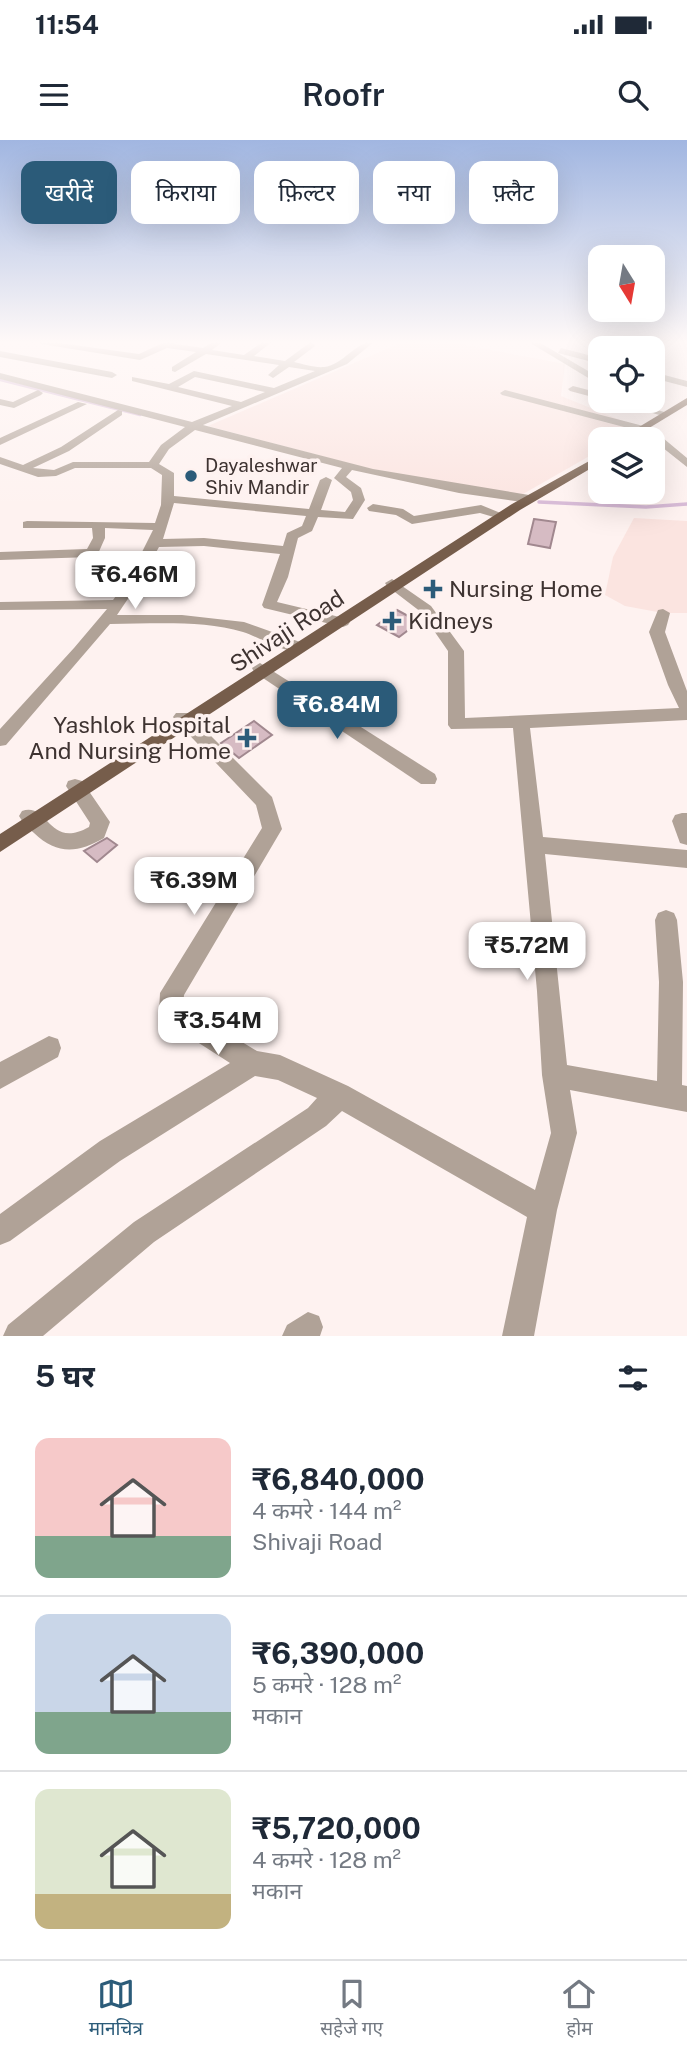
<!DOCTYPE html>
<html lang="hi">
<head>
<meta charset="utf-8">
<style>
	:root { --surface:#fff; --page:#f6f6f7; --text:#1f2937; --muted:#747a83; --line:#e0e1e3; --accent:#2b5b79 }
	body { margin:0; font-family:"Public Sans","Noto Sans Devanagari",sans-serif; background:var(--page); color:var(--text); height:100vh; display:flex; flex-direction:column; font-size:26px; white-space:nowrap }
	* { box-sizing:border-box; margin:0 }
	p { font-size:23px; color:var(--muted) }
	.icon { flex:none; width:38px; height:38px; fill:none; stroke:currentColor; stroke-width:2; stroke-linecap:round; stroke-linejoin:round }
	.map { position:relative; height:1196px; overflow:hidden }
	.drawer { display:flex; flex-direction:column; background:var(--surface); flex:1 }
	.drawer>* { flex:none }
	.guide { position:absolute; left:21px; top:21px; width:646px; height:63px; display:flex; gap:14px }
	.needle { width:46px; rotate:169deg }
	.tools { position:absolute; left:588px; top:105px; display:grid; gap:14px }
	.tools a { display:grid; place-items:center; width:77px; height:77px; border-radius:14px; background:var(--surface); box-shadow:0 7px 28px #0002; font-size:35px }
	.price { position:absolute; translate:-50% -60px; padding:0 16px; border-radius:14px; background:#fff; color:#222; font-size:23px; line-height:46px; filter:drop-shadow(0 2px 4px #0008) }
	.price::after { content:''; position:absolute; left:50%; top:42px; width:21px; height:16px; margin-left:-10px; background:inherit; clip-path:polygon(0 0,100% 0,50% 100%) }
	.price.active { background:var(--accent); color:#fff }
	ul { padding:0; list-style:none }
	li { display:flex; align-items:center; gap:21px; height:175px; padding:0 35px }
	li+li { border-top:2px solid var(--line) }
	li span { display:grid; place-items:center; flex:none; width:196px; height:140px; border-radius:14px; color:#555 }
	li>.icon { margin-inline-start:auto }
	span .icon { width:84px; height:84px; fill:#fffc; stroke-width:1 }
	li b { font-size:30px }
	h2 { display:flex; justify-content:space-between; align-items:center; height:84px; padding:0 35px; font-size:30px }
	.tag { padding:0 24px; border-radius:14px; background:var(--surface); box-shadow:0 7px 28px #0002; font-size:24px; line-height:63px }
	.tag.active { background:var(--accent); color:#fff }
	.status { display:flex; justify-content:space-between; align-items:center; height:49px; padding:0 35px; background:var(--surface); direction:ltr }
	.status svg { height:19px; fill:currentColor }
	header { display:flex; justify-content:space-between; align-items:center; height:91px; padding:0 35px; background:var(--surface); font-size:32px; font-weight:600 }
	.dock { display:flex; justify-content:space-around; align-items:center; height:98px; border-top:2px solid var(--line); background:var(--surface); font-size:19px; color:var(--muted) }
	.dock a { display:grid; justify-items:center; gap:4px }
	.dock .active { color:var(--accent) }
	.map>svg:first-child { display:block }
	.built { fill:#fbe4e0 }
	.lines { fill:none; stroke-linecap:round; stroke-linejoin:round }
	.stream-far1 { stroke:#d7bad6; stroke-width:2.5 }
	.stream { stroke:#d7bad6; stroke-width:3.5 }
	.building { fill:#d6bbc3; stroke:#a1888f; stroke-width:2 }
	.minor { fill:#b0a297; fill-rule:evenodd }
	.major { fill:#765d4b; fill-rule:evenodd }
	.poi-dot { fill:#2b5b79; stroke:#fef2f0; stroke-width:2.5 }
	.labels { text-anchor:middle; stroke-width:7; stroke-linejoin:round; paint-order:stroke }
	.far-poi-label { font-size:19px; fill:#3e3331; stroke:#fef2f0; text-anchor:start }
	.poi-label { font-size:23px; fill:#3e3331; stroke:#fef2f0; text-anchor:start }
	.street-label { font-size:23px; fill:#3e3331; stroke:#fef2f0 }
</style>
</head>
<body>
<div class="status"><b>11:54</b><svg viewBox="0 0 49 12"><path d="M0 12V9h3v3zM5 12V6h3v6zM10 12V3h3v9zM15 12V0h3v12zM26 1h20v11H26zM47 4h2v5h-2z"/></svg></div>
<header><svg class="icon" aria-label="menu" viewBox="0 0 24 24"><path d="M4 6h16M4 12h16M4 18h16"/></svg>Roofr<svg class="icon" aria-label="search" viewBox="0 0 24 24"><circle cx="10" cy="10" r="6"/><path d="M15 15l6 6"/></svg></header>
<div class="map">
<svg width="687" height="1196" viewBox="0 0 687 1196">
	<rect width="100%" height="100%" fill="#fef2f0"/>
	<g class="built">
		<polygon points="405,201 444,201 565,224 561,256 640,288 620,299 600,299 600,310 523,354 458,346 367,328 208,286"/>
		<polygon points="634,378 687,381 687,473 663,473 625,466 605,455 613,417"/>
	</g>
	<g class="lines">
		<polyline class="stream-far1" points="0,240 140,275"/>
		<polyline class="stream" points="539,362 646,367 687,364"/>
	</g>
	<g class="building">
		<polygon points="534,379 556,382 550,408 528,404"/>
		<polygon points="397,470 419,482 399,497 377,485"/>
		<polygon points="254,581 272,595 239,618 221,603"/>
		<polygon points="107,698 117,705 97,722 84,711"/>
	</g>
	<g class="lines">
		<g class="minor">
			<path d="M 23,201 L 45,201 L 139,214 L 167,201 L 178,201 L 175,204 L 203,208 L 214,201 L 224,201 L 212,210 L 244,215 L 264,201 L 273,201 L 254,216 L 285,221 L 312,201 L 315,206 L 294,222 C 303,224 315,228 324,227 C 344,225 355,201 375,201 L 347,224 L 203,285 L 373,329 L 529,355 L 535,359 L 529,363 L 459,353 L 352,330 L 346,337 L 361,348 L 365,360 L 353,379 L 318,377 L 312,391 L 298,398 L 288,437 L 277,462 L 348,479 L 350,482 L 348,485 L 343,487 L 264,468 L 262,465 L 280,414 L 204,406 L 159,407 L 142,438 L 117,475 L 182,475 L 244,482 L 300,502 L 303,506 L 300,510 C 283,514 260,497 243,492 C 202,480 153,484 110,484 L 6,605 L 0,606 L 0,589 L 74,508 L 107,469 L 0,470 L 0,462 L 113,460 L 129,438 L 153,390 L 105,388 L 105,398 L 97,416 L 92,417 L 0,420 L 0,412 L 87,409 L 93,398 L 92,388 L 23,388 L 23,382 L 27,381 L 155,383 L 161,365 L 162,335 L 151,328 L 75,328 L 56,336 L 38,337 L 0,324 L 0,317 L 23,325 L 61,307 L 118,270 L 122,271 L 122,275 L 69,311 L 33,328 L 54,330 L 73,322 L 149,322 L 161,305 L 185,287 L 0,239 L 0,233 L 192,282 L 232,266 L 132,241 L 132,237 L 169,244 L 194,231 L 274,248 L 315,231 L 289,227 L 273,238 L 268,235 L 279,225 L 206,214 L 175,232 L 172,231 L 172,227 L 196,212 L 167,208 L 140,220 ZM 195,237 L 265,252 L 241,262 L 178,247 ZM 195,290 L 342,328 L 334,338 L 351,352 L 353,360 L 345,372 L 321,370 L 332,340 L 326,337 L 320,340 L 309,369 L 174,356 L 174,333 L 159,324 L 169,309 ZM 174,363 L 306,376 L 302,386 L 287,393 L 283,406 L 204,398 L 163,399 Z"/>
			<polygon points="527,201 537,201 600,238 600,245"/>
			<polygon points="561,208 600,218 600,224 558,213"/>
			<polygon points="0,211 112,232 117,235 112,238 0,217"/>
			<polygon points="653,232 687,241 687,247 653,238"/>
			<polygon points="573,246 600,253 600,259 570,251 568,249"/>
			<polygon points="38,250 43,253 41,255 14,268 0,265 0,259 13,262"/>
			<polygon points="505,250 651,288 687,318 687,327 643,292 502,255 500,253"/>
			<polygon points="612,261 627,261 671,274 666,277"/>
			<polygon points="78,262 87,264 0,305 0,298"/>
			<polygon points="373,364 403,369 414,376 481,365 503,374 497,378 480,373 412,384 396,375 369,371 367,368"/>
			<polygon points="392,439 431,466 464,511 465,578 679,568 668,545 649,492 658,470 663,469 670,473 665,492 687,551 687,580 530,588 543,697 687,710 687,728 545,714 567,925 657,941 659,842 655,780 658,773 666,770 674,773 677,780 683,842 682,945 687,946 687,972 570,950 577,993 557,1070 534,1196 502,1196 527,1077 342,971 326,986 154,1102 43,1196 3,1196 8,1185 134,1082 308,968 317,958 278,940 255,936 120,1021 10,1101 0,1105 0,1074 100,1001 230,923 163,880 159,872 160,853 262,688 256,665 176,581 173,577 176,573 188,573 272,657 282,689 184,855 183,866 257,911 280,915 348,946 535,1050 551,993 542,935 537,851 513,588 451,589 448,585 448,511 421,472 387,446 385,443"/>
			<polygon points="260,523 435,634 437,639 435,644 421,644 254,532 252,528"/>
			<path d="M 75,639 L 82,641 L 110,682 L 104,698 C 78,713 57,715 34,693 C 28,688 23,683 19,676 L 22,671 C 49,662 48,710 89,687 L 90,683 L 66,646 L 68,641 Z"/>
			<polygon points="682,673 687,673 687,705 680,703 672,681 675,675"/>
			<polygon points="49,896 58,899 61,908 58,917 0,949 0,922"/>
			<polygon points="308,1172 319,1176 323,1187 320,1196 282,1196 287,1185"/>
		</g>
		<g class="major">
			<polygon points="687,258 687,265 631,299 619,299"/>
			<polygon points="600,315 600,323 520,370 0,712 0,694 512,364"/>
		</g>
	</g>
	<linearGradient id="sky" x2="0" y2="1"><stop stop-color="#a1b6e1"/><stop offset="0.55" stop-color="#fff9f8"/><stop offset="1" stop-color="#fff9f8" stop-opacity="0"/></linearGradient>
	<rect width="687" height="368" fill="url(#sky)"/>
	<g class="poi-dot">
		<circle cx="191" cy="336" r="7"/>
		<path d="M429.5 438.5h7v7h7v7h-7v7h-7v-7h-7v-7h7z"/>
		<path d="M388.5 470.5h7v7h7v7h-7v7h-7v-7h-7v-7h7z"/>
		<path d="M243.5 587.5h7v7h7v7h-7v7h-7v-7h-7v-7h7z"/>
	</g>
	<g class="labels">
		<g class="far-poi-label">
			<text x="205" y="332">Dayaleshwar<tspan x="205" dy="22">Shiv Mandir</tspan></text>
		</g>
		<g class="poi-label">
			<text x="449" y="457">Nursing Home</text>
			<text x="408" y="489">Kidneys</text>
			<text x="231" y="593" text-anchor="end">Yashlok Hospital<tspan x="231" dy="26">And Nursing Home</tspan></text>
		</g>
		<g class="street-label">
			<text transform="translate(287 491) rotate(-33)" y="8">Shivaji Road</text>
		</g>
	</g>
</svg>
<div class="tools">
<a><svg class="needle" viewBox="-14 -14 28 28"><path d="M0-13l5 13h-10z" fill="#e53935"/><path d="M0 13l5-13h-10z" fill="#747a83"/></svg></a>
<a><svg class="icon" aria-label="locate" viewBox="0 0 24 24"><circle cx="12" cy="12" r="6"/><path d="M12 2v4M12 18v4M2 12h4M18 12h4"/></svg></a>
<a><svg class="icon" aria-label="layers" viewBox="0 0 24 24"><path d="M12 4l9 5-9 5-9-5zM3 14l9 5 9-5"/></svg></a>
</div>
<b class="price" style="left:135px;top:471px">₹6.46M</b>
<b class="price active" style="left:337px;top:601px">₹6.84M</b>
<b class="price" style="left:194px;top:777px">₹6.39M</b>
<b class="price" style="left:527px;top:842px">₹5.72M</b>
<b class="price" style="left:218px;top:917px">₹3.54M</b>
<div class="guide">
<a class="tag active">खरीदें</a>
<a class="tag">किराया</a>
<a class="tag">फ़िल्टर</a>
<a class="tag">नया</a>
<a class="tag">फ़्लैट</a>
</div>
</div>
<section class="drawer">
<h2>5 घर<svg class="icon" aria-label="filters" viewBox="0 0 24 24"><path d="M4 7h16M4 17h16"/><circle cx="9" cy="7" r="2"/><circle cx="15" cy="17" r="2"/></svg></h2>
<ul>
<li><span style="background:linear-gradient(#f6c9c9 70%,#7fa58c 0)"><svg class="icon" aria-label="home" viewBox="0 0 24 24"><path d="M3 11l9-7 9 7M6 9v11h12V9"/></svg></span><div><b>₹6,840,000</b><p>4 कमरे · 144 m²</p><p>Shivaji Road</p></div></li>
<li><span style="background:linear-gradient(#c9d6e8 70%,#7fa58c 0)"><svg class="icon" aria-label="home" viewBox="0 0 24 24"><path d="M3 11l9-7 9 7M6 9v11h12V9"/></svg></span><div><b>₹6,390,000</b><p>5 कमरे · 128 m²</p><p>मकान</p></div></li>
<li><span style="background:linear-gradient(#dfe7d0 75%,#c2b280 0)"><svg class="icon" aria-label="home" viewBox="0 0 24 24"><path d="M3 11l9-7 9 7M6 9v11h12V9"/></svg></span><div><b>₹5,720,000</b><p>4 कमरे · 128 m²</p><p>मकान</p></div></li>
</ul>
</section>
<nav class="dock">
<a class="active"><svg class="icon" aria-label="map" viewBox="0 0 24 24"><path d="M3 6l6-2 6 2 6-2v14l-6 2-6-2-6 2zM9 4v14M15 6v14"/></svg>मानचित्र</a>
<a><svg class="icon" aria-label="saved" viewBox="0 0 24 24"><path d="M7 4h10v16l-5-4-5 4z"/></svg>सहेजे गए</a>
<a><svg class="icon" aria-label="home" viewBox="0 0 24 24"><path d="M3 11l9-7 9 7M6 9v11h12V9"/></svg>होम</a>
</nav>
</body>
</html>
